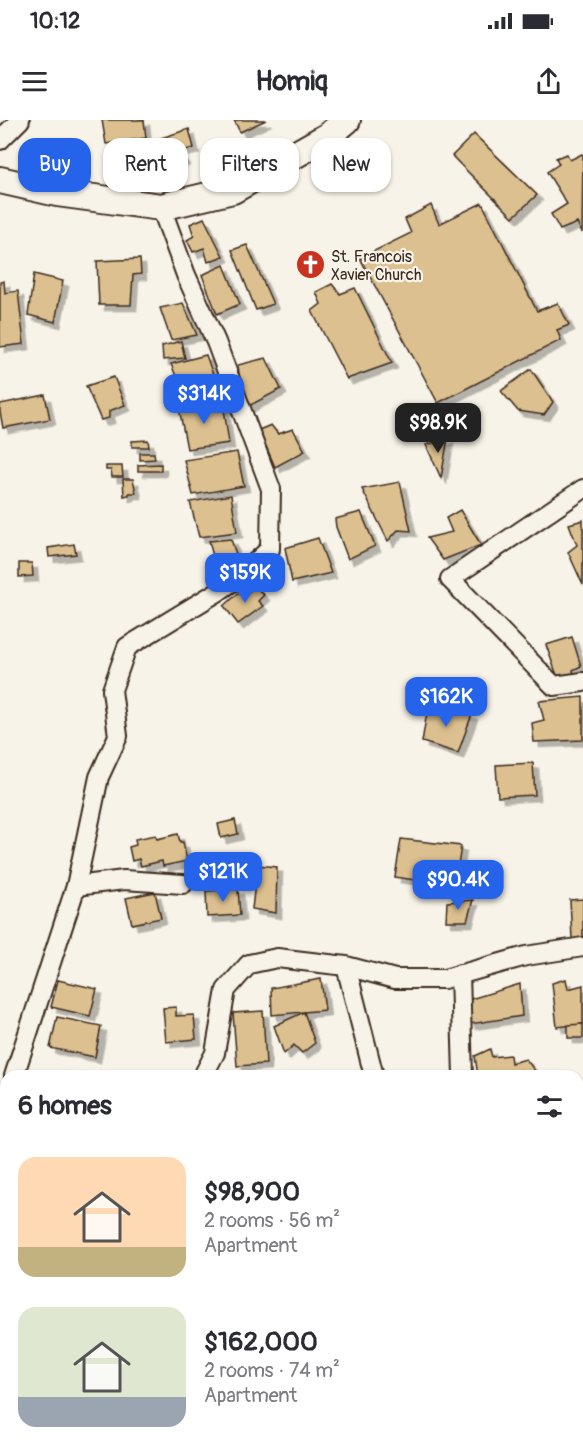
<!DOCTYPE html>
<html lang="en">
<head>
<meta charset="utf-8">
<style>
	:root { --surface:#fff; --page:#f2f2f3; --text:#2b2b33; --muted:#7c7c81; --accent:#2563eb }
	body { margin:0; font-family:Pangolin,sans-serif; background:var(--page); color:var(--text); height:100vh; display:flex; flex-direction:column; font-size:22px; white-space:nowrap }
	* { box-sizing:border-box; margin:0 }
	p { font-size:20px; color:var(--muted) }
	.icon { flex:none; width:33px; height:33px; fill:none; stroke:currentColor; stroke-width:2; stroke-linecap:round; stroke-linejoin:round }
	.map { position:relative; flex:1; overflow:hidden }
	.details { position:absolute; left:0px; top:950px; width:584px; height:386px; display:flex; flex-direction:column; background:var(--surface); border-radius:18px 18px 0 0; box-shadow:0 2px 4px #0004 }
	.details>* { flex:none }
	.top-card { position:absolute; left:18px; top:18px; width:548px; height:54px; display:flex; gap:12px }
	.price { position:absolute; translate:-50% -51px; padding:0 14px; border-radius:12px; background:var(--accent); color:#fff; font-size:20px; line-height:39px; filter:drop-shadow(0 2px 3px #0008) }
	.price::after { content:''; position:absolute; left:50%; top:36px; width:18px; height:14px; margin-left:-9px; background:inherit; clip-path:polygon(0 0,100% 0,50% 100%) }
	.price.current { background:#222; color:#fff }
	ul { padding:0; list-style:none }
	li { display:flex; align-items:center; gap:18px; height:150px; padding:0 18px }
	li span { display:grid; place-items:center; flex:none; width:168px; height:120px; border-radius:18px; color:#555 }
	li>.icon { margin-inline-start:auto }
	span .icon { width:72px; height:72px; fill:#fffc; stroke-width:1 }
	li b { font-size:26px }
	h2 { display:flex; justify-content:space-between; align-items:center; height:72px; padding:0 18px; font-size:26px }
	.tag { padding:0 21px; border-radius:18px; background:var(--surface); box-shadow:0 2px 4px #0004; font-size:21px; line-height:54px }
	.tag.current { background:var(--accent); color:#fff }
	.status { display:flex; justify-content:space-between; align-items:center; height:42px; padding:0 30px; background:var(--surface); direction:ltr }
	.status svg { height:16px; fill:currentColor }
	header { display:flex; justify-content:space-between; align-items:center; height:78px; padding:0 18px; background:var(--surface); font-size:27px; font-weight:800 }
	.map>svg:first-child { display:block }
	.building { fill:#dcc090; stroke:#3b2a1e; stroke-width:1.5; filter:url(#shadow) }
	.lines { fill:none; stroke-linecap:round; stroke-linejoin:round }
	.lane-casing { stroke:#3b2a1e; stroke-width:14 }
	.street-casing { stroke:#3b2a1e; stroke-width:22 }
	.secondary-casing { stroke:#3b2a1e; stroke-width:30 }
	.primary-casing { stroke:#3b2a1e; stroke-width:33 }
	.lane { stroke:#f7f3e8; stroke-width:9 }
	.street { stroke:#f7f3e8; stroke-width:18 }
	.secondary { stroke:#f7f3e8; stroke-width:26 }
	.primary { stroke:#fce080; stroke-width:28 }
	.labels { text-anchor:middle; stroke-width:4.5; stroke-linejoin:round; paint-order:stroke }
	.poi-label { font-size:16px; fill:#3b2a1e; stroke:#f7f3e8; text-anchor:start }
</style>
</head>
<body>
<div class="status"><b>10:12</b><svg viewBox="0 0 49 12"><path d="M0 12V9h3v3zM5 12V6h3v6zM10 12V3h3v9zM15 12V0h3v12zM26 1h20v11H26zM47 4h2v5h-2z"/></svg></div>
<header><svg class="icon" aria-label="menu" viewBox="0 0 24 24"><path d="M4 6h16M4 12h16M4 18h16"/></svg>Homiq<svg class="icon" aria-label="share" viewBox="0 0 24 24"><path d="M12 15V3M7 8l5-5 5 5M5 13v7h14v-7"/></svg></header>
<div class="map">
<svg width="583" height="1334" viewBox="0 0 583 1334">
	<defs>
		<filter id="shadow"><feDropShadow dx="5.5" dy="5.5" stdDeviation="0" flood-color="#0004"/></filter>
	</defs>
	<rect width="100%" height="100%" fill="#f7f3e8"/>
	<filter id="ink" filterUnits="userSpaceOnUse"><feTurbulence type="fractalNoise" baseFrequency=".0167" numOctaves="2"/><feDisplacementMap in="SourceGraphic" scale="12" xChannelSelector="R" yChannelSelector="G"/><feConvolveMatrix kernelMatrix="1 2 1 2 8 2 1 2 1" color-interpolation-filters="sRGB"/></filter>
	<g filter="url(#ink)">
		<g class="building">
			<polygon points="102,0 144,0 146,18 106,24"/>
			<polygon points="234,0 266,0 240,12"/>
			<polygon points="189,9 194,28 180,31 184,40 175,43 170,33 159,36 155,20"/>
			<polygon points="474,14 537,75 513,97 452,36"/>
			<polygon points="567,34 570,40 582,34 583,35 582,113 577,103 560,110 551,94 567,84 547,52 559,44 556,38"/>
			<polygon points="482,83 537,191 558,183 569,205 557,210 561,220 438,283 360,138 411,113 405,99 431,85 439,104"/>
			<polygon points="204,98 223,136 208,142 204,128 193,132 187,120 194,116 190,104"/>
			<polygon points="247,125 273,184 256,190 232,130"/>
			<polygon points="140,139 141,154 133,155 131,185 99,185 97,141"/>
			<polygon points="224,145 240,184 217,194 202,155"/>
			<polygon points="34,154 63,161 55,202 28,195"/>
			<polygon points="4,161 5,173 18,171 24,224 0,227 0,162"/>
			<polygon points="332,164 340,174 355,168 392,243 347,259 312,191 321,184 316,172"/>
			<polygon points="183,183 197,215 171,220 160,188"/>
			<polygon points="181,221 185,238 163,240 162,226"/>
			<polygon points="206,235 216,263 183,273 171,244"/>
			<polygon points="266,238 281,269 243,289 238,245"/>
			<polygon points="531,249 553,282 544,295 518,291 501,271"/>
			<polygon points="114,257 125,285 109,291 109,298 101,300 86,266"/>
			<polygon points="45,275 50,299 3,308 0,292 0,284"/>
			<polygon points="223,282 229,323 187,329 179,288"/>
			<polygon points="271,305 278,314 293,309 305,331 275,347 259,310"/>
			<polygon points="448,318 441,358 426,325"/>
			<polygon points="148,320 149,327 132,327 132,321"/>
			<polygon points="237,332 244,366 193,375 184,340"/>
			<polygon points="140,333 154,333 155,339 140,340"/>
			<polygon points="161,344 161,351 138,351 138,345"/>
			<polygon points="106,346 122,346 123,357 112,357 111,350 106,350"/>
			<polygon points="123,359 133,359 136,373 129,373 129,375 124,376"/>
			<polygon points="400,362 411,411 398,410 388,421 362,369"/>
			<polygon points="231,375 237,412 199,417 190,382"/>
			<polygon points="460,390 481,425 443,440 427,418 452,412 446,398"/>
			<polygon points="361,392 375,426 348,439 336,407 335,399"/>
			<polygon points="583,400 583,465 568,432 577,425 569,404"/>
			<polygon points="318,418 331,453 292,462 285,428"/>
			<polygon points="231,419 238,441 216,448 209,421"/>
			<polygon points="74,424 76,434 49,437 48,428"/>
			<polygon points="19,443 32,443 33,456 19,457"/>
			<polygon points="255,466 264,475 258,481 263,486 238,504 224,486 243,469 247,473"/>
			<polygon points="572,517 581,546 573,550 574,556 559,561 546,525"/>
			<polygon points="583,577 583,620 534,622 532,603 544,600 539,581"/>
			<polygon points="428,586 472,594 458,633 422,622"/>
			<polygon points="533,643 535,675 498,677 496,645"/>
			<polygon points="235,700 238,714 221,718 218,704"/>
			<polygon points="178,714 180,722 183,722 187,741 163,746 162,741 141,746 139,739 132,741 129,727 136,725 135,719 156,715 157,719"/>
			<polygon points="401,719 461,726 455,766 395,757"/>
			<polygon points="257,745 277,747 276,793 252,789"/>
			<polygon points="238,769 240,795 207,797 206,771"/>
			<polygon points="155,772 161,798 132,804 126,778"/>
			<polygon points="583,779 583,819 572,819 570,780"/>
			<polygon points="473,780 467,801 446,801 447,782"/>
			<polygon points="321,859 325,890 272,895 271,868"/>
			<polygon points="566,859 568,869 583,865 583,904 557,907 552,863"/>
			<polygon points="58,860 97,869 90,896 51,887"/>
			<polygon points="520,864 522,896 470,904 464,881"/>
			<polygon points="176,887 176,896 194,895 196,919 166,922 163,888"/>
			<polygon points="263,891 266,944 237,946 233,893"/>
			<polygon points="304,892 315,923 302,933 294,925 284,934 274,906"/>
			<polygon points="57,897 101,906 95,937 50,928"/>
			<polygon points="583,904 583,918 568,918 568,905"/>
			<polygon points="490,929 492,937 510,935 511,943 526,939 538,955 478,956 475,936"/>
			<polygon points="431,1329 451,1329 454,1334 424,1334"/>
		</g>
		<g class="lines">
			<defs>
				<polyline id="lane" points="63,1334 73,1329"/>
				<g id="street">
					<polyline points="0,20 20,0"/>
					<polyline points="583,369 450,459 554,566 583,562"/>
					<polyline points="76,766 124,760 183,764"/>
					<polyline points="346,846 374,956"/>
					<polyline points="460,854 463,956"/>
					<polyline points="14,956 76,766 99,657 118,616 112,570 127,527 219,471 239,457 270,429 271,369 216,222 186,155 161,87"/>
					<polyline points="203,956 215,933 226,870 249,844 277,838 346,846 395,859 444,859 526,836 583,827"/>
					<polyline points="0,1000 6,982"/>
					<polyline points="0,1096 6,1093"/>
					<polyline points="0,1220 6,1218"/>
					<polyline points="182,1334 191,1329"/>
				</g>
				<polyline id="secondary" points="0,60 57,73 161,87 233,70 328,16 347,0"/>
				<g id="primary">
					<polyline points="0,1136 6,1148"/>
					<polyline points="116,1329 120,1334"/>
				</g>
			</defs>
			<use href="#lane" class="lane-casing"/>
			<use href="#street" class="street-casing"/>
			<use href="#secondary" class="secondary-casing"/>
			<use href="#primary" class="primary-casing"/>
			<use href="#lane" class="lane"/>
			<use href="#street" class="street"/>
			<use href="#secondary" class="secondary"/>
			<use href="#primary" class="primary"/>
		</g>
	</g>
	<defs>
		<symbol id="church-disc" viewBox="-11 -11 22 22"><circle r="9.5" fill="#c8321e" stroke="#f7f3e8"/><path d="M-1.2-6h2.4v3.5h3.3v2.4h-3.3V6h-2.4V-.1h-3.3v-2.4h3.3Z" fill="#fff"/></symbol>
	</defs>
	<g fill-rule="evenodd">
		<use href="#church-disc" x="294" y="128" width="33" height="33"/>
	</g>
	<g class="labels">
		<g class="poi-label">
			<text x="331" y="142">St. Francois<tspan x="331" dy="18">Xavier Church</tspan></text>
		</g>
	</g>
</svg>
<b class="price" style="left:204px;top:305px">$314K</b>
<b class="price current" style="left:438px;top:334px">$98.9K</b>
<b class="price" style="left:245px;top:484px">$159K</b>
<b class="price" style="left:446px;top:608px">$162K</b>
<b class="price" style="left:223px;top:783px">$121K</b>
<b class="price" style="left:458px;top:791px">$90.4K</b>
<div class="top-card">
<a class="tag current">Buy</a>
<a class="tag">Rent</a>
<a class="tag">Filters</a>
<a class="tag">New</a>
</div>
<section class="details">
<h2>6 homes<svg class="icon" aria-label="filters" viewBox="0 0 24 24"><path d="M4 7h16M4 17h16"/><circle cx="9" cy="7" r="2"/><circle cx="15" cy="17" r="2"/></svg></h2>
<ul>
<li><span style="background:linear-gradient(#ffd9b3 75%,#c2b280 0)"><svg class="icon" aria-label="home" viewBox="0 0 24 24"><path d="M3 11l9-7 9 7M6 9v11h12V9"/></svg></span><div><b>$98,900</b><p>2 rooms · 56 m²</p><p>Apartment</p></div></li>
<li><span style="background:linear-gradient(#dfe7d0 75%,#9aa5b1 0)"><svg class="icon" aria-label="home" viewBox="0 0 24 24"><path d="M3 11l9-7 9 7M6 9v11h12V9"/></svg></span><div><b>$162,000</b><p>2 rooms · 74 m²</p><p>Apartment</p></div></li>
</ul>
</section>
</div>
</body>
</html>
